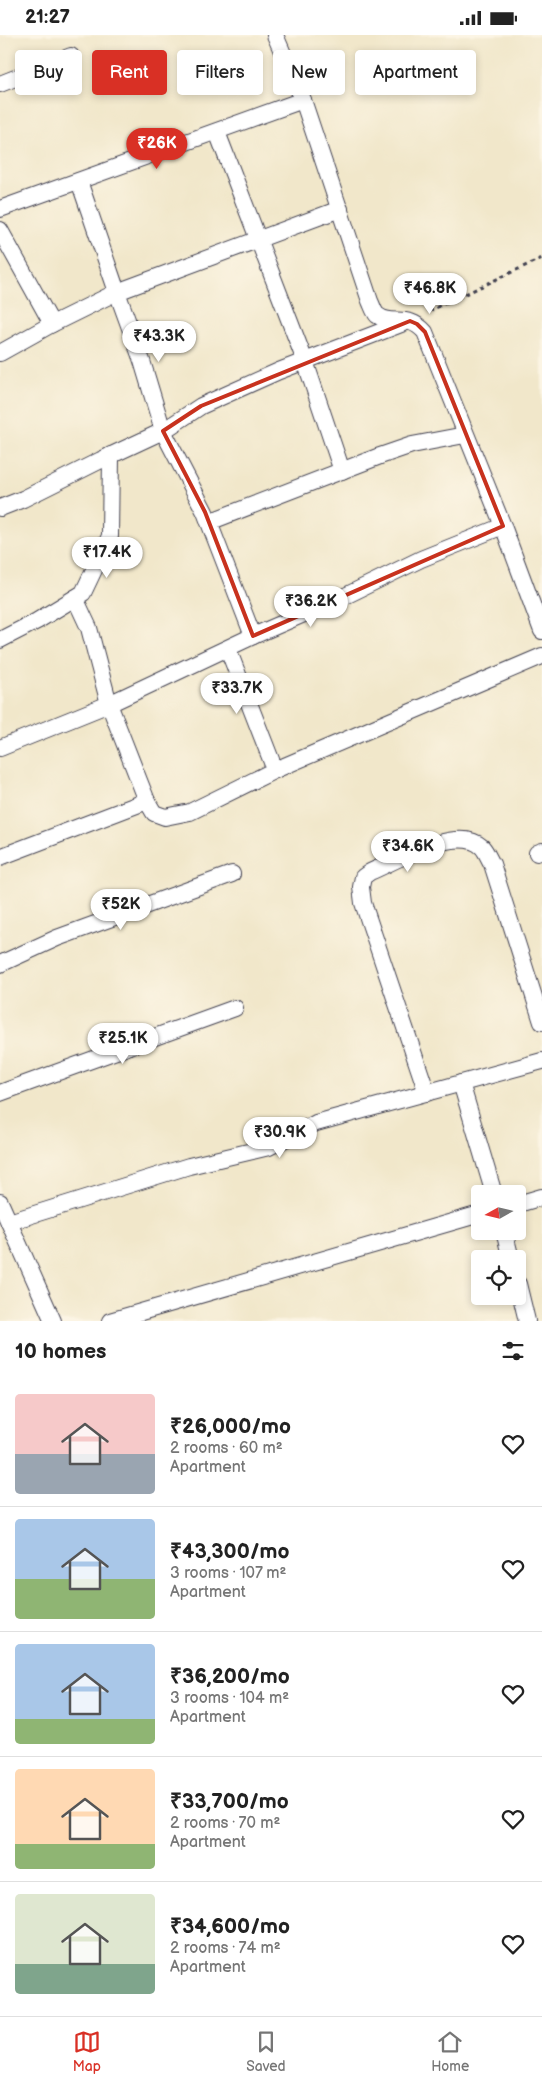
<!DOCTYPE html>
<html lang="en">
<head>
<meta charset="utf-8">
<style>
	:root { --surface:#fff; --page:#f2f2f2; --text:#222; --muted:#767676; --line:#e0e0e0; --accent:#d93025 }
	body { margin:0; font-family:"Balsamiq Sans",sans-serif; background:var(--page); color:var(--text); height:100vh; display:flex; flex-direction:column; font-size:19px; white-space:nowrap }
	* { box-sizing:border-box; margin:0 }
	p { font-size:16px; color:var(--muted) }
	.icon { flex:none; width:28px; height:28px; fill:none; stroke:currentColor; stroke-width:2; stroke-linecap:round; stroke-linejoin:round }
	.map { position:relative; height:1286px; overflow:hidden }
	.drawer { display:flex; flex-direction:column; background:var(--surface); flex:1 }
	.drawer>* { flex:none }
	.top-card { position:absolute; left:15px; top:15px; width:512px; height:45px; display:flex; gap:10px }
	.needle { width:32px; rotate:262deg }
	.tools { position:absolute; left:471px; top:1150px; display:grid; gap:10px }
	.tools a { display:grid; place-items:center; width:55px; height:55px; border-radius:5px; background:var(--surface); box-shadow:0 2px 8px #0003; font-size:25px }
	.price { position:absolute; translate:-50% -42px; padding:0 11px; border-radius:18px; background:#fff; color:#222; font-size:16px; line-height:32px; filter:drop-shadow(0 1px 2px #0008) }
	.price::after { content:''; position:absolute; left:50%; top:30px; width:15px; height:11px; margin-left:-8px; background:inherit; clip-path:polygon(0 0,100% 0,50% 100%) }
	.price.active { background:var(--accent); color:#fff }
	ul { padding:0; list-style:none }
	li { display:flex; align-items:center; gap:15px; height:125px; padding:0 15px }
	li+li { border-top:1px solid var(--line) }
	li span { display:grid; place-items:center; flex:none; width:140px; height:100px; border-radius:5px; color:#555 }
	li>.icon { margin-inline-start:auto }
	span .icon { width:60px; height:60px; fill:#fffc; stroke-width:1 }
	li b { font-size:21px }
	h2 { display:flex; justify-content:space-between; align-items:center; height:60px; padding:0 15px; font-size:21px }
	.tag { padding:0 18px; border-radius:5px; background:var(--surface); box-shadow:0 2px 8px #0003; font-size:18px; line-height:45px }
	.tag.active { background:var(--accent); color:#fff }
	.status { display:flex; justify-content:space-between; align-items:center; height:35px; padding:0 25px; background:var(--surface); direction:ltr }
	.status svg { height:14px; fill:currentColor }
	.tabs { display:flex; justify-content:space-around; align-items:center; height:70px; border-top:1px solid var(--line); background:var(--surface); font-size:14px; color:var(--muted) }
	.tabs a { display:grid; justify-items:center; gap:2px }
	.tabs .active { color:var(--accent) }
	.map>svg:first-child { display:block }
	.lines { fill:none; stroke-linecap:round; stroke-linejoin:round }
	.street-casing { stroke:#414050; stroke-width:18 }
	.path { stroke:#414050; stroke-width:3; stroke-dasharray:4 4; stroke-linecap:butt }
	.street { stroke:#fff; stroke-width:16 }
	.marked { fill:none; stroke:#c8321e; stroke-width:4; stroke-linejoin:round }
</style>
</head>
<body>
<div class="status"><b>21:27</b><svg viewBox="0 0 49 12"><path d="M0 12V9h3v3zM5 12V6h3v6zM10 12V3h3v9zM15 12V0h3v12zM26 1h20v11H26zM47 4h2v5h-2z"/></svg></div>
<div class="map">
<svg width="542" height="1286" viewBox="0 0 542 1286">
	<rect width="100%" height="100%" fill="#fcf5e5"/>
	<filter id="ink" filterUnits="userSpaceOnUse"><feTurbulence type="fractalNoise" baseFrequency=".02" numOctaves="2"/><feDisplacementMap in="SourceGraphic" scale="10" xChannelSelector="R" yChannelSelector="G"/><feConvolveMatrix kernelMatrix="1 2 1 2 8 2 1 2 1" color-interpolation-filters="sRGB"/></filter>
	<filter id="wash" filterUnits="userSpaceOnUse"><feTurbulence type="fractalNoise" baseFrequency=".0096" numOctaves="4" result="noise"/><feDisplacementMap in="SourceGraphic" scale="20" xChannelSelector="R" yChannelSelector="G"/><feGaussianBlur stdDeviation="1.12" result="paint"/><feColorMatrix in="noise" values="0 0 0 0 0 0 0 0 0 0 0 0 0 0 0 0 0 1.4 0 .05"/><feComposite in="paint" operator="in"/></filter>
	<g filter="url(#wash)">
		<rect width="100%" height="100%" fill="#f1e7ca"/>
	</g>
	<g filter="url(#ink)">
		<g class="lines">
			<defs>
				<g id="street">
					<path d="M 275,0 L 303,65 L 370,266 C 372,270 374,277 377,280 C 393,292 407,277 425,297 L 503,491 L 542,596"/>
					<polyline points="0,49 71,21"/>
					<polyline points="217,97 305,326 342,436"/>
					<polyline points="0,174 303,65"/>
					<polyline points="0,195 52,289"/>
					<polyline points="0,318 52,289 117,257 79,146"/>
					<polyline points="0,473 23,464 101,425 163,396 201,371 232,357 279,336 406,287"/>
					<polyline points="209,487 380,421 412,410 465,400"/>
					<polyline points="75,563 89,593 109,669 147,766"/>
					<polyline points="253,601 205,477 163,396 142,326 117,257 340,174"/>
					<polyline points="0,605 37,586 83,558 110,501 111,420"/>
					<polyline points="228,614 275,735"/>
					<polyline points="0,713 109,669 253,601 341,563 421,524 503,491"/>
					<polyline points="537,818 542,816"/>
					<polyline points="0,822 147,766 154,778 165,782 190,777 275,735 542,621"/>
					<polyline points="0,929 57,903 232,839"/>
					<polyline points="461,1048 494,1159"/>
					<polyline points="0,1058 235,973"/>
					<path d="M 427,1058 L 363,868 L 361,852 L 363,842 L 370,837 C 396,826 458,789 482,812 C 486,816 489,824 492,829 L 542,987"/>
					<polyline points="0,1167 53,1286"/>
					<polyline points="518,1169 542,1162"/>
					<polyline points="9,1187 189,1131 269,1112 316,1088 542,1026"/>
					<polyline points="504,1196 511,1224"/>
					<polyline points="518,1249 527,1286"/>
					<polyline points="110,1286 480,1179"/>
				</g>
			</defs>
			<use href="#street" class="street-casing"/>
			<polyline class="path" points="429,276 542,223"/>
			<use href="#street" class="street"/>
		</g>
	</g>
	<path class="marked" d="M 410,286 L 417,289 L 425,297 L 503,491 L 253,601 L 205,477 L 163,396 L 201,371 Z"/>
</svg>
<div class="tools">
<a><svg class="needle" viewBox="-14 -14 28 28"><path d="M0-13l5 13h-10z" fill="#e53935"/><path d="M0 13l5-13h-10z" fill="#767676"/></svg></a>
<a><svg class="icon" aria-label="locate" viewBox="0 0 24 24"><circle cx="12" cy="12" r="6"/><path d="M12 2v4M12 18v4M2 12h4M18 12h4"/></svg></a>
</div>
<b class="price active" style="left:157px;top:135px">₹26K</b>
<b class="price" style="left:430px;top:280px">₹46.8K</b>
<b class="price" style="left:159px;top:328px">₹43.3K</b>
<b class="price" style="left:107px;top:544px">₹17.4K</b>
<b class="price" style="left:311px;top:593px">₹36.2K</b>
<b class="price" style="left:237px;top:680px">₹33.7K</b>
<b class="price" style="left:408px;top:838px">₹34.6K</b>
<b class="price" style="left:121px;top:896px">₹52K</b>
<b class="price" style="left:123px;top:1030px">₹25.1K</b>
<b class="price" style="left:280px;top:1124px">₹30.9K</b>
<div class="top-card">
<a class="tag">Buy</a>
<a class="tag active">Rent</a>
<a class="tag">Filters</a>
<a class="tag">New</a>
<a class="tag">Apartment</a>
</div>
</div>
<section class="drawer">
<h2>10 homes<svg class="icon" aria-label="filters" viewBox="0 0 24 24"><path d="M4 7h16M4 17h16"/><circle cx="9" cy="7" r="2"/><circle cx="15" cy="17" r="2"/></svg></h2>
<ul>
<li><span style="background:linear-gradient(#f6c9c9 60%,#9aa5b1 0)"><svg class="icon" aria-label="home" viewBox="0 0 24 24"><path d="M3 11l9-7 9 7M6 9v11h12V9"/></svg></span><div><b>₹26,000/mo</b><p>2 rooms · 60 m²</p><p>Apartment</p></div><svg class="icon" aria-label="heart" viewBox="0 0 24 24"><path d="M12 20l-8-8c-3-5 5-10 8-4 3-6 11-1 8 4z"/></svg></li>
<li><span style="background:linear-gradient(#a9c7e8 60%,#8fb573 0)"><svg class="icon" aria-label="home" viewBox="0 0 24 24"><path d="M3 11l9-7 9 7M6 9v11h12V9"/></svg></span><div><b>₹43,300/mo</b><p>3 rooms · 107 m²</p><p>Apartment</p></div><svg class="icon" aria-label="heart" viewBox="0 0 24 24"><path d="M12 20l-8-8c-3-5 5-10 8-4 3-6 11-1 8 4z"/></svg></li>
<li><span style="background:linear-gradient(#a9c7e8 75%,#8fb573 0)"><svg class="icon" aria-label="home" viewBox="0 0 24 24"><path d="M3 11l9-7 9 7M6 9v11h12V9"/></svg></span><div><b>₹36,200/mo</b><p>3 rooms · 104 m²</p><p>Apartment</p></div><svg class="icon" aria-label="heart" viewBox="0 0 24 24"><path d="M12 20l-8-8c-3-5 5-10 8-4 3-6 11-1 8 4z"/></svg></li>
<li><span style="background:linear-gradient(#ffd9b3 75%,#8fb573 0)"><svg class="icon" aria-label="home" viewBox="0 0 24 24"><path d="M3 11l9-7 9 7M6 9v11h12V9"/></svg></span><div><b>₹33,700/mo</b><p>2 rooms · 70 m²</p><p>Apartment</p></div><svg class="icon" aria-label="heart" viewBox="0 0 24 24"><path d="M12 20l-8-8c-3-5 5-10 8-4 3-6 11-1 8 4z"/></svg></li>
<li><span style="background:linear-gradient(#dfe7d0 70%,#7fa58c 0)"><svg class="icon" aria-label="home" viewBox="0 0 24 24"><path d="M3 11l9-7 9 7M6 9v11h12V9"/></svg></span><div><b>₹34,600/mo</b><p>2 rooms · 74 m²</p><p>Apartment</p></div><svg class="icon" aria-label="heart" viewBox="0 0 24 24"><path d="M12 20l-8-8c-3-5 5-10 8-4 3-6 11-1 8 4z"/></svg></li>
</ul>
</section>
<nav class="tabs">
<a class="active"><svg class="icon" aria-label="map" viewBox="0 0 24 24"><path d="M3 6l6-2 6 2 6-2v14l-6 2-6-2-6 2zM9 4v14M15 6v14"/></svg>Map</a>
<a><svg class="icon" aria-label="saved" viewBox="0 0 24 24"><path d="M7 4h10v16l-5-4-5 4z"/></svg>Saved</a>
<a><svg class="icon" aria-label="home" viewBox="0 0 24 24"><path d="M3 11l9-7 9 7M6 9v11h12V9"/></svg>Home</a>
</nav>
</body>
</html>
